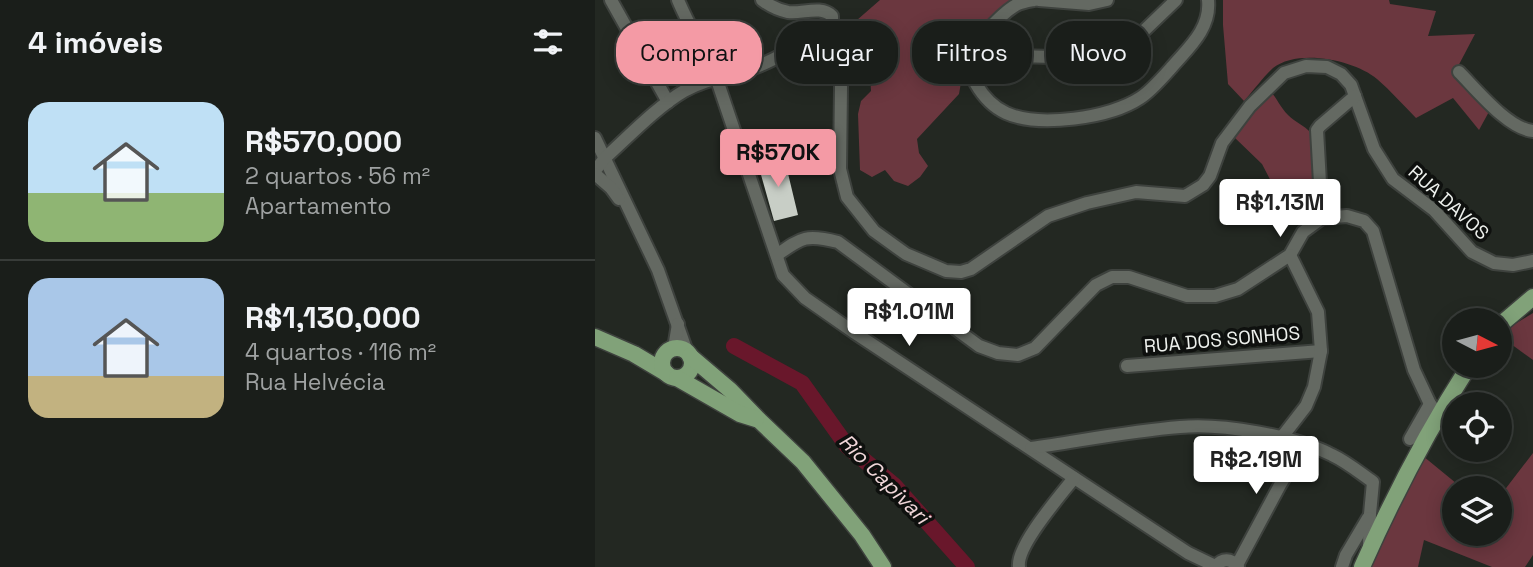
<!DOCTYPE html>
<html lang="pt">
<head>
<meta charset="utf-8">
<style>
	:root { --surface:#1a1e1a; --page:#232723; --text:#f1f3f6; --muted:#9fa2a2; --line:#383c39; --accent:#f49aa5 }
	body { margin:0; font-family:"Space Grotesk",sans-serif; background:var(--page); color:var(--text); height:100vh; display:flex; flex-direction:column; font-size:26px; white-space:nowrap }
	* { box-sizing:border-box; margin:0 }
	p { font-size:23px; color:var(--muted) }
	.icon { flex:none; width:38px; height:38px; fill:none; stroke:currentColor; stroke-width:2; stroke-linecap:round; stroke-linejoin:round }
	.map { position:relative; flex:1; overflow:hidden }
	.side { display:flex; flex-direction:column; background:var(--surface); width:595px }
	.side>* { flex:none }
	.top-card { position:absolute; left:21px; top:21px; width:665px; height:63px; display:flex; gap:14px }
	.needle { width:46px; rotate:96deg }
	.tools { position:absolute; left:847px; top:308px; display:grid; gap:14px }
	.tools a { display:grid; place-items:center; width:70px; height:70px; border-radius:50%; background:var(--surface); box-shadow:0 4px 18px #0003,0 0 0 2px var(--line); font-size:35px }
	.price { position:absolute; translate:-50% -60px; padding:0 16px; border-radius:7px; background:#fff; color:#222; font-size:23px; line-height:46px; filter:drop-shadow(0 2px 4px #0008) }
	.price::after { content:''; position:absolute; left:50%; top:42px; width:21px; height:16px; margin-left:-10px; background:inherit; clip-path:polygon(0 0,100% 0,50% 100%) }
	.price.on { background:var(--accent); color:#111 }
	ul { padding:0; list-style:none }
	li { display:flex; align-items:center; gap:21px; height:175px; padding:0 28px }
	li+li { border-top:2px solid var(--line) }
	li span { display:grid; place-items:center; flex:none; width:196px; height:140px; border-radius:21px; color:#555 }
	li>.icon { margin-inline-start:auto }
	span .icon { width:84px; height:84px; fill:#fffc; stroke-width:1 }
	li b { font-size:30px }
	h2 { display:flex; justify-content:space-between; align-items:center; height:84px; padding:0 28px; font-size:30px }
	.pill { padding:0 24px; border-radius:28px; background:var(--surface); box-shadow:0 4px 18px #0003,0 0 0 2px var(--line); font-size:24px; line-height:63px }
	.pill.on { background:var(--accent); color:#111 }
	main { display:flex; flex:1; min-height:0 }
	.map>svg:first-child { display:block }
	.green { fill:#6b373f }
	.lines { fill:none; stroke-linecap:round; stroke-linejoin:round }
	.river { stroke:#69172b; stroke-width:16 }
	.building { fill:#c8cec6 }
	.minor-casing { stroke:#3e423e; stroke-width:16 }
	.major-casing { stroke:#3e423e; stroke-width:19 }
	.minor { stroke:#646962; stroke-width:12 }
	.major { stroke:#81a279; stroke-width:16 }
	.labels { text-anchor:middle; stroke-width:7; stroke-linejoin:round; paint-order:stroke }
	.street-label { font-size:19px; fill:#eef1ed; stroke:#0e100e }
	.water-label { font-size:21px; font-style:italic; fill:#f1d7da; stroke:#0e100e }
</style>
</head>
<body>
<main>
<section class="side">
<h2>4 imóveis<svg class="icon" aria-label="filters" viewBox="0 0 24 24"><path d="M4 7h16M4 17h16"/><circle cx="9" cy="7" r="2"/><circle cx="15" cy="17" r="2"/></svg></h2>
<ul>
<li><span style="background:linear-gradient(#bfe0f5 65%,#8fb573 0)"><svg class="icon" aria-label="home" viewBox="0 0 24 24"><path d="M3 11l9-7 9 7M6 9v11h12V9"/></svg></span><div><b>R$570,000</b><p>2 quartos · 56 m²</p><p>Apartamento</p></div></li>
<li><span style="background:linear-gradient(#a9c7e8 70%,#c2b280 0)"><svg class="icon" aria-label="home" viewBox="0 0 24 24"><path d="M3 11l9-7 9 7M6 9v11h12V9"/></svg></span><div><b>R$1,130,000</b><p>4 quartos · 116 m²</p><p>Rua Helvécia</p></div></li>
</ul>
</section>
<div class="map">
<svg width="938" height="567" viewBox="0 0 938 567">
	<rect width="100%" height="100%" fill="#232822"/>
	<g class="green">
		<path d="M 285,0 L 421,0 L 372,48 L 364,94 L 322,139 L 324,153 L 333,166 L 325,177 L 313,186 L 299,181 L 290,170 L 277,177 L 265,170 L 263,114 L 266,101 L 276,91 C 275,65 274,45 254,27 Z"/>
		<path d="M 628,0 L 794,0 L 795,4 L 841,11 L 833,36 L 880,34 L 859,74 L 896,108 L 884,130 L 858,98 L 821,118 C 808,105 796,91 782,79 C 760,60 703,48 678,68 C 668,77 659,90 649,101 L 633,84 L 628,25 Z"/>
		<path d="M 675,91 C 682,98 685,107 693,115 C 700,122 709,125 716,133 L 718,185 L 722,208 L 703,219 L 696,220 L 667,164 L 639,137 Z"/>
		<polygon points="938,313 938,360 905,336 905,333"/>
		<polygon points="817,447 867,488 859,488 859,534 905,534 905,496 938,453 938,555 930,567 897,567 829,540 823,567 770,567"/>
	</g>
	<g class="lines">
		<polyline class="river" points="139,346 207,383 252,446 300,486 372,567"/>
	</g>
	<polygon class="building" points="182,159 183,163 190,161 203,215 179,221 163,164"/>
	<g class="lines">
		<defs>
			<g id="minor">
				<polyline points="16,0 73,102"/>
				<path d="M 83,0 C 94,27 110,51 121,77 L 188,275 L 210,298 L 260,333 L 593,553 L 620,566"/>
				<path d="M 439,0 C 434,1 428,2 423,4 C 411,10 400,22 391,32 C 375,51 368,60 381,84 C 388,96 398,107 411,113 C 444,128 515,118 545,98 C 556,91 567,78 576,68 C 593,48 616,29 613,0"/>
				<polyline points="444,0 494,4 512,0"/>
				<polyline points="237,26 244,51 246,87 245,169 252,197 279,231 311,254 351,271 366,272 376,269 453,216 492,203 541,192 590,196 608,185 615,176 627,143 655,106 689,73 711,66 732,67 746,74 756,85 779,149 798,179 839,210 877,252 899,263 918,265 938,261"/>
				<polyline points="420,56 496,58 512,57 530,49 581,0"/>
				<path d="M 864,72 C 881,89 913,129 938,131"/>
				<polyline points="0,138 63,270 92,352"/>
				<path d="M 0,168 L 2,168 L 10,158 C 33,137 63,106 89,91 C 112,78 136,76 161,67 C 188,57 212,40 237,26 L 237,16 C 226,5 207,14 193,12 C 183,10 175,6 167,0"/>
				<polyline points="0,174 16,188 24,199"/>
				<polyline points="727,218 722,130 725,126 760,96"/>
				<path d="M 182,255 C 207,237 212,234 243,242 L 384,346 L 403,353 L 423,355 L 440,348 L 501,285 L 517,277 L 534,277 L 592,296 L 620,296 L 643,289 L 695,255 L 708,232 L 727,218 L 752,216 L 769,221 L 778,231 L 819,370 L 835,404 L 843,414"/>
				<polyline points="79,348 83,324"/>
				<polyline points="532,366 726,351"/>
				<polyline points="687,437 711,406 719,387 726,351 723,312 695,255"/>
				<polyline points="815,439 835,404"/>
				<path d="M 436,448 C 485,441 535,431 585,427 C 627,423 700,436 737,455 C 752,462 765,473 778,482 L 775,514 L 774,545"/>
				<polyline points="642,565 685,485 710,444"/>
				<path d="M 424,567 C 421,546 465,496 479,478"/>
				<path d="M 620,567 C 627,558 636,558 643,567"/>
				<polyline points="747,567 751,555 773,518"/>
			</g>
			<g id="major">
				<polyline points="905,325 938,297"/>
				<polyline points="0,337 39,354 71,373"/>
				<circle cx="82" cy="363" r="15"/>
				<polyline points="95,356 135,390 164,420 208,462 267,535 288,567"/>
				<polyline points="82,378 145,414 161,419"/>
				<path d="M 767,567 C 798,497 833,430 874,366"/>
			</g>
		</defs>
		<use href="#minor" class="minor-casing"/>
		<use href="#major" class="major-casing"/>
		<use href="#minor" class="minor"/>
		<use href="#major" class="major"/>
	</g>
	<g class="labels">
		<g class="street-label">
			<text transform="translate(854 202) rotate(42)" y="7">RUA DAVOS</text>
			<text transform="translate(627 339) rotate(-5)" y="7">RUA DOS SONHOS</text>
		</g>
		<g class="water-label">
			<text transform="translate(289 479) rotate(45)" y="7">Rio Capivari</text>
		</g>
	</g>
</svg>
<div class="tools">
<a><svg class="needle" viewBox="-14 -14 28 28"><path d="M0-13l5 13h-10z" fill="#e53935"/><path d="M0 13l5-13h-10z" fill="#9fa2a2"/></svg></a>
<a><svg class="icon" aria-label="locate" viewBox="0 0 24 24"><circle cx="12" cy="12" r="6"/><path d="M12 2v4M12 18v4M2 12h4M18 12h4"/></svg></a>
<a><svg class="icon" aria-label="layers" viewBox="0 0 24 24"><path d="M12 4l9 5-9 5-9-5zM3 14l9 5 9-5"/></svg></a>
</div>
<b class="price on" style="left:183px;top:189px">R$570K</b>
<b class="price" style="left:685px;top:239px">R$1.13M</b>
<b class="price" style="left:314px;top:348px">R$1.01M</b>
<b class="price" style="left:661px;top:496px">R$2.19M</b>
<div class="top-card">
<a class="pill on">Comprar</a>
<a class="pill">Alugar</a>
<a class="pill">Filtros</a>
<a class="pill">Novo</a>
</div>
</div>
</main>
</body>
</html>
